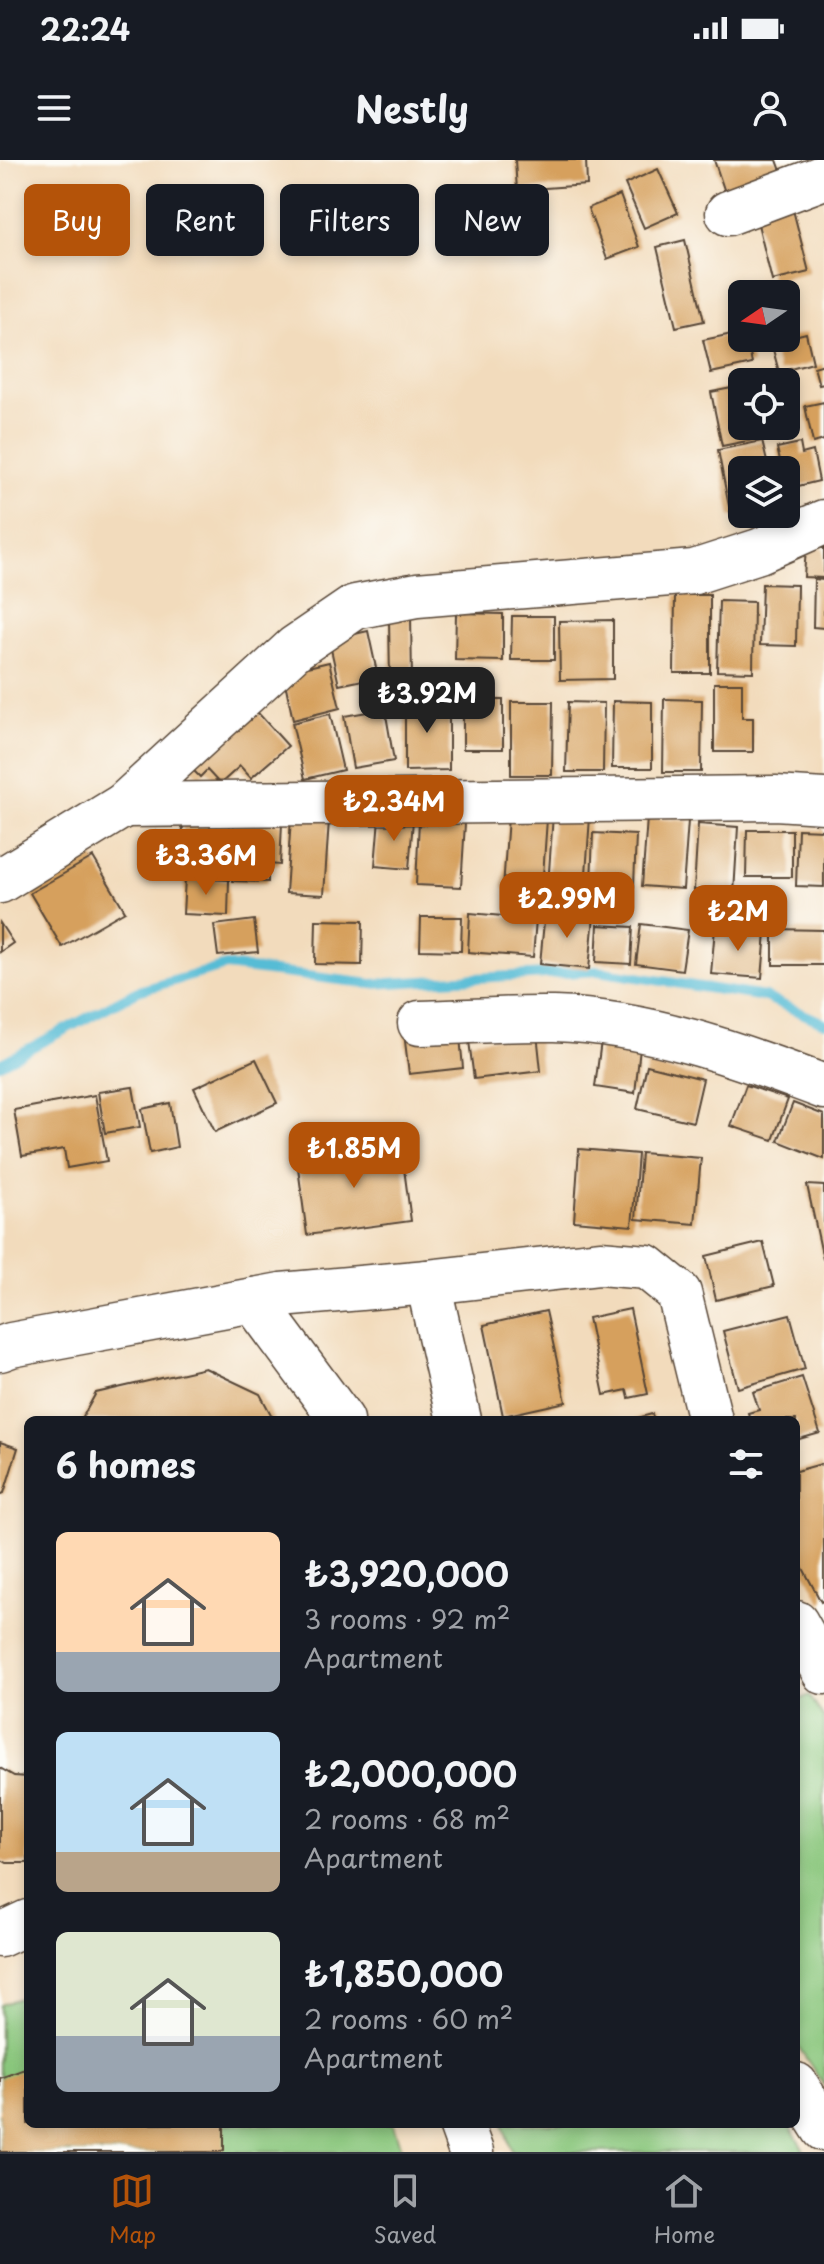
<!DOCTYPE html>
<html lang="en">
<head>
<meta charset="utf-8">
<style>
	:root { --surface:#171b24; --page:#20242c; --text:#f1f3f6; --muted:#9ea1a6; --line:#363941; --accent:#b45309 }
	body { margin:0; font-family:"Playpen Sans",sans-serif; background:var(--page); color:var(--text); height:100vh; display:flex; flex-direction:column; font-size:30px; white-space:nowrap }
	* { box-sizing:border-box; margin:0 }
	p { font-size:26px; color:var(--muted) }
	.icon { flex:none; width:44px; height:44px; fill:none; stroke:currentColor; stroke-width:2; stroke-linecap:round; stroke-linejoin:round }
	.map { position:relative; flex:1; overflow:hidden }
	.side { position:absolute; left:24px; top:1256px; width:776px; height:712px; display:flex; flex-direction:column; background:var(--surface); border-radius:12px; box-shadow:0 4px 12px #0003 }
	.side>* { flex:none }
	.hud { position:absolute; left:24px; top:24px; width:776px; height:72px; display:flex; gap:16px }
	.needle { width:52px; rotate:257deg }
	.controls { position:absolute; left:728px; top:120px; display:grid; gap:16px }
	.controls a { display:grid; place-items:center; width:72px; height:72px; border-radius:12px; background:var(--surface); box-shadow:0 4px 12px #0003; font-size:40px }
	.price { position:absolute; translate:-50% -68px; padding:0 18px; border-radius:16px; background:var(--accent); color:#fff; font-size:26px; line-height:52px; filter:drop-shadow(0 2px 4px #0008) }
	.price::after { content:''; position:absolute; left:50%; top:48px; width:24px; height:18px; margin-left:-12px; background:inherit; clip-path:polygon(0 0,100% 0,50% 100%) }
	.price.current { background:#222; color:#fff }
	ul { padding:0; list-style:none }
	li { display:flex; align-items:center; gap:24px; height:200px; padding:0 32px }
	li span { display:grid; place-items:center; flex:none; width:224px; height:160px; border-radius:12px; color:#555 }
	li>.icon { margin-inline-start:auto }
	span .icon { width:96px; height:96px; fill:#fffc; stroke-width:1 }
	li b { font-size:34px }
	h2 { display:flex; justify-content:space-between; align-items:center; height:96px; padding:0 32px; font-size:34px }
	.pill { padding:0 28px; border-radius:12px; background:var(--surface); box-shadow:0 4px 12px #0003; font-size:28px; line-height:72px }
	.pill.current { background:var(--accent); color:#fff }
	.status { display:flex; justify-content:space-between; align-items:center; height:56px; padding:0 40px; background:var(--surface); direction:ltr }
	.status svg { height:22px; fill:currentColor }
	header { display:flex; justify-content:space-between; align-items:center; height:104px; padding:0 32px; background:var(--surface); font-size:36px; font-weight:700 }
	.tabs { display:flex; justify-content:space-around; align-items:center; height:112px; border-top:2px solid var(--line); background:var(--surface); font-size:22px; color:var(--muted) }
	.tabs a { display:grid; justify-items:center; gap:4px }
	.tabs .current { color:var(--accent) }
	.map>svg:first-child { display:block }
	.green { fill:#89c67c; stroke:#62784d; stroke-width:2 }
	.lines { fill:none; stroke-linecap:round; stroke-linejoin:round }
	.stream { stroke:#57bcd5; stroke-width:10 }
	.building { fill:#d6a05d }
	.minor-casing { stroke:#564536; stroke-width:47 }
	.minor { stroke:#fff; stroke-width:44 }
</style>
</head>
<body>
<div class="status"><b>22:24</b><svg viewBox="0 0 49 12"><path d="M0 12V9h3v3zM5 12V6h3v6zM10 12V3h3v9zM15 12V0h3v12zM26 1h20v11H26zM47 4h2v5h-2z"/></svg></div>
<header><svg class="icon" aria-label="menu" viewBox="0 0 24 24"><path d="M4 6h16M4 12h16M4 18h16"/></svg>Nestly<svg class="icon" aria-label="person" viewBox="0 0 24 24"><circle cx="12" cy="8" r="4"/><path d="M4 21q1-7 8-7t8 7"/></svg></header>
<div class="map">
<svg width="824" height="1992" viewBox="0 0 824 1992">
	<rect width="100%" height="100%" fill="#fdfcf7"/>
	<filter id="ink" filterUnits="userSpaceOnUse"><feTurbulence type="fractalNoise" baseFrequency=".0125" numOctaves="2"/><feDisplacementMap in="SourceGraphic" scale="16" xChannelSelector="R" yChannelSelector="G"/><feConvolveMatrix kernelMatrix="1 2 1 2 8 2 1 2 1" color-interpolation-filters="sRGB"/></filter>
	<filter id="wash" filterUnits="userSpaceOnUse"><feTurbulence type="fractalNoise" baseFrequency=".006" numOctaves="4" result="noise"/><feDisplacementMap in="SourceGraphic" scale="32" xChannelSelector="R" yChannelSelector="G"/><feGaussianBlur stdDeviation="1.8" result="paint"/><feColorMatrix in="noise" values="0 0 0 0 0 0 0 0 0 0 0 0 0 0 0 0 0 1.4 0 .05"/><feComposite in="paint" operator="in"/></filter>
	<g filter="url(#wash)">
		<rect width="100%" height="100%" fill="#f2dbbc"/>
		<g class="green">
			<polygon points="809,1535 824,1558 824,1926 796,1883 796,1542"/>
			<polygon points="28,1835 28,1964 393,1964 402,1992 0,1992 0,1845"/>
			<polygon points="503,1964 788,1964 805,1992 512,1992"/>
		</g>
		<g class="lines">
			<polyline class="stream" points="0,904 138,831 226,806 372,824 598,811 765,837 824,863"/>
		</g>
		<g id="blocks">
			<g class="building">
				<polygon points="515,0 586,0 587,25 517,30"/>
				<polygon points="714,0 777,0 785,22 728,41"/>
				<polygon points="658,9 678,53 644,68 625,24"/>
				<polygon points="620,35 639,87 607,99 588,48"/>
				<polygon points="791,42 809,112 772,121 755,52"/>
				<polygon points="685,80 704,161 676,167 657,87"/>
				<polygon points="742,139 742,165 738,166 732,141"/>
				<polygon points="742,172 742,178 747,178 752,204 711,213 703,180"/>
				<polygon points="806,173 813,203 779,212 771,182"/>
				<polygon points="824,204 824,224 819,225 814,207"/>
				<polygon points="742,226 742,266 760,266 762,278 722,286 711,232"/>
				<polygon points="824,242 824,280 813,283 805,246"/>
				<polygon points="762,281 769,310 742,310 742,354 731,357 718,290"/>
				<polygon points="800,283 802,294 813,291 819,321 786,329 786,310 782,310 777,288"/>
				<polygon points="806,387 824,388 824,418 804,417"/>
				<polygon points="814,419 824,420 824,468 813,467"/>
				<polygon points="762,424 797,425 796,486 760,485"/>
				<polygon points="675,435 710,435 710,513 674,513"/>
				<polygon points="719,441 754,442 753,512 717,511"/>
				<polygon points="456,453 503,454 503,501 455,500"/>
				<polygon points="512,456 554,456 554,500 511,500"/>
				<polygon points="411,457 412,520 390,520 389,458"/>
				<polygon points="613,460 613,519 560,520 559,461"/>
				<polygon points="368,471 378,517 339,525 329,480"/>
				<polygon points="329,502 340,548 293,560 283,513"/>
				<polygon points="714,523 742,523 742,558 753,558 753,592 714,592"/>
				<polygon points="405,539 449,539 449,610 405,611"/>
				<polygon points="664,539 702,540 701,612 663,612"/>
				<rect x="463" y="540" width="40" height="49"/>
				<polygon points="613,541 652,542 652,608 612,608"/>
				<polygon points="511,542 553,542 552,615 511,615"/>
				<polygon points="568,542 604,543 603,612 566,612"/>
				<polygon points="249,543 288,586 251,618 240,606 220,624 207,610 200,617 184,601"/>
				<polygon points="385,549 394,601 353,608 344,556"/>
				<polygon points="330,554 343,610 305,619 292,563"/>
				<polygon points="553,654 590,657 585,728 548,726"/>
				<polygon points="508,657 547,659 542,730 503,728"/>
				<polygon points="291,658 329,660 324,735 286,733"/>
				<polygon points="379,658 413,660 409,709 375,706"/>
				<polygon points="647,658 688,661 683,729 642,726"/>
				<polygon points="183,659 230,661 228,713 182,711"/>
				<polygon points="234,661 282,663 280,705 268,704 268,722 232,721"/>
				<polygon points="419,661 465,663 461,727 416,725"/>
				<polygon points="698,664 738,667 734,733 694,730"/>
				<polygon points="798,669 824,670 824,727 796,726"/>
				<polygon points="747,670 792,670 792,717 746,717"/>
				<polygon points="593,673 636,675 634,726 591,724"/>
				<polygon points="93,697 125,751 62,787 30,733"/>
				<polygon points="185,718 229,720 228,756 183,754"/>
				<polygon points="545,751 594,756 589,809 540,804"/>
				<polygon points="470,753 536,759 533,797 468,792"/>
				<polygon points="421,757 462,757 461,791 420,790"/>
				<polygon points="254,760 258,792 218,796 214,765"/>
				<polygon points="316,760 363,761 362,805 315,804"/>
				<polygon points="0,763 13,783 0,792"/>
				<polygon points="641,764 688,770 682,810 636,804"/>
				<polygon points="598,765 633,767 631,804 596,802"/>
				<polygon points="715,768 766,772 762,818 711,814"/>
				<polygon points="773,769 824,770 824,805 773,805"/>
				<polygon points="459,867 463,908 409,914 404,873"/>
				<polygon points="537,873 541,911 474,919 469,881"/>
				<polygon points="602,873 641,879 635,933 595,927"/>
				<polygon points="256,899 277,943 215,972 194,928"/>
				<polygon points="647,905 703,919 693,962 637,949"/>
				<polygon points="746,925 788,939 773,980 731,966"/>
				<polygon points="133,927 140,967 105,973 98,932"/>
				<polygon points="95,935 107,1001 67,1008 64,989 22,996 14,950"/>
				<polygon points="170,943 177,987 150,993 142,949"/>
				<polygon points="793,943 824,955 824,999 778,981"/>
				<polygon points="401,986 411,1061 307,1075 297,1000"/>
				<polygon points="579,989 638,994 632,1066 574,1061"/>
				<polygon points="641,993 701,998 695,1064 636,1059"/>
				<polygon points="807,1025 824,1026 824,1099 823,1099"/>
				<polygon points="763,1082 774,1126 716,1140 706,1096"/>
				<polygon points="630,1149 648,1234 629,1238 627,1230 604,1235 588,1158"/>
				<polygon points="546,1151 566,1242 503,1256 484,1165"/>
				<polygon points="790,1154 805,1209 738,1228 723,1171"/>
				<polygon points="205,1208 260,1234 274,1260 81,1260 96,1233"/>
				<polygon points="802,1217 820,1273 796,1280 796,1260 750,1260 748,1253 759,1250 753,1232"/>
				<polygon points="652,1254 654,1260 634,1260 634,1259"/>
				<polygon points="0,1282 18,1288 4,1333 0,1335"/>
				<polygon points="821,1304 824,1309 824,1440 821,1442 796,1395 796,1311"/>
				<polygon points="0,1608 14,1616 28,1617 28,1703 7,1703 0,1699"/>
				<polygon points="28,1908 28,1964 224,1964 224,1990 219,1992 0,1992 0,1918"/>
			</g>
		</g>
	</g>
	<g filter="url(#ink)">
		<use href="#blocks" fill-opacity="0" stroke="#564536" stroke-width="2"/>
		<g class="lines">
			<defs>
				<g id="minor">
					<polyline points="728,53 824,17"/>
					<polyline points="124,645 775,638 824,641"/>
					<polyline points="0,721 124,645 295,488 355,447 417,435 694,412 759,391 824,362"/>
					<path d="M 420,863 C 464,862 509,858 554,859 C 648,862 737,894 824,927"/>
					<polyline points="428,1122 459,1260"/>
					<polyline points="253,1140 342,1260"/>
					<polyline points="0,1189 11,1185 281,1135 428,1122 600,1103 647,1107 679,1133 710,1260"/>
					<polyline points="796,1463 824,1512"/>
					<polyline points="0,1775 28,1762"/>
					<polyline points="796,1925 824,1969"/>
					<polyline points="461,1964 471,1992"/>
				</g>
			</defs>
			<use href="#minor" class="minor-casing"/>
			<use href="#minor" class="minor"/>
		</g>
	</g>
</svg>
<div class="controls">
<a><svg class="needle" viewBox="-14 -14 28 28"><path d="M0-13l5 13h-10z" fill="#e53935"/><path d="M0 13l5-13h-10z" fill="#9ea1a6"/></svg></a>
<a><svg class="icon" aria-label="locate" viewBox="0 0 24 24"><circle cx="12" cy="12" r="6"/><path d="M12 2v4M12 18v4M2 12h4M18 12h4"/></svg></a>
<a><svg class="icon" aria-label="layers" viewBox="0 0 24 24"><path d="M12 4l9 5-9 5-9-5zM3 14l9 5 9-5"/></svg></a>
</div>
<b class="price current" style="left:427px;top:575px">₺3.92M</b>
<b class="price" style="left:394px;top:683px">₺2.34M</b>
<b class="price" style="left:206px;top:737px">₺3.36M</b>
<b class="price" style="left:567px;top:780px">₺2.99M</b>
<b class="price" style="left:738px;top:793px">₺2M</b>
<b class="price" style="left:354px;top:1030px">₺1.85M</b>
<div class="hud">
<a class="pill current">Buy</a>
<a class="pill">Rent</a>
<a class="pill">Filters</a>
<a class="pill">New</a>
</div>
<section class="side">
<h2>6 homes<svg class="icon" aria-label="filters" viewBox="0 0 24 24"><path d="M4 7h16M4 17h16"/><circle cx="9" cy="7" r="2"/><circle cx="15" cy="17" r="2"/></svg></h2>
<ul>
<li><span style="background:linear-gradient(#ffd9b3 75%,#9aa5b1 0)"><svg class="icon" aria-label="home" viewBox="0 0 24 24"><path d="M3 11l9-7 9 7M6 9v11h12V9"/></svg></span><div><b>₺3,920,000</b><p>3 rooms · 92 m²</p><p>Apartment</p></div></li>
<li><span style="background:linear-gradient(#bfe0f5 75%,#b9a48a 0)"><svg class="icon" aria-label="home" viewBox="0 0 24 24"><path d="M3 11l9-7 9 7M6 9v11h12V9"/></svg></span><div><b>₺2,000,000</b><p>2 rooms · 68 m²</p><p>Apartment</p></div></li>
<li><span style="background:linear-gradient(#dfe7d0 65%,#9aa5b1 0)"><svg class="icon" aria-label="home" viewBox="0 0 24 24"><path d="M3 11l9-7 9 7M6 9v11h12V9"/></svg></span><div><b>₺1,850,000</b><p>2 rooms · 60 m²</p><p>Apartment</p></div></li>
</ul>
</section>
</div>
<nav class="tabs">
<a class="current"><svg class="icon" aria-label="map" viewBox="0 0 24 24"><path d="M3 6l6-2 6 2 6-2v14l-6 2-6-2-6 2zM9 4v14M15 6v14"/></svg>Map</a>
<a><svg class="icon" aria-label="saved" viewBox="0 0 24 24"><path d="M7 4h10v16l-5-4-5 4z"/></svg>Saved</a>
<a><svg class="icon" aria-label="home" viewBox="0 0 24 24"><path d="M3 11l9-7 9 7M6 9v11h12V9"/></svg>Home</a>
</nav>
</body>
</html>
